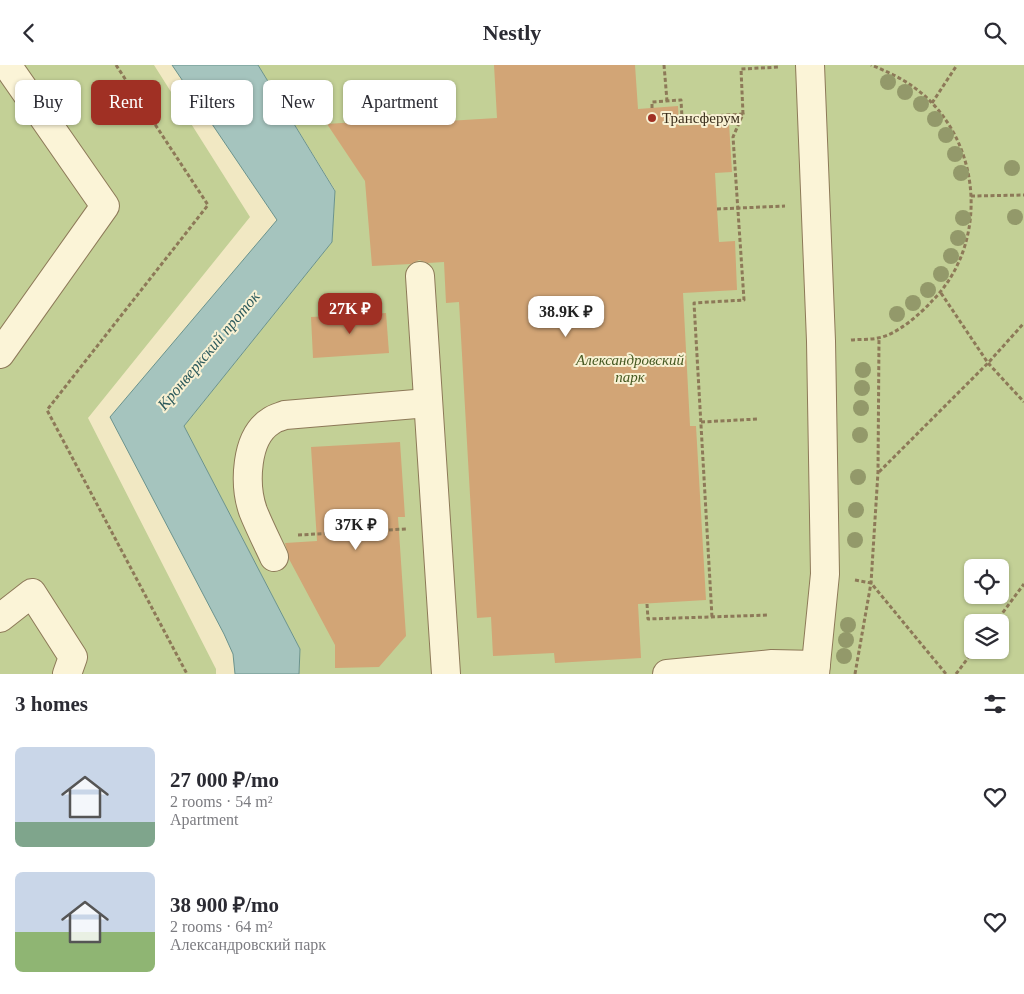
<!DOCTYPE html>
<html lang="en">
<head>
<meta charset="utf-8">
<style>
	:root { --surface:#fff; --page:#f7f7f7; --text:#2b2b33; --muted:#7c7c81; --accent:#a03024 }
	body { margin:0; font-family:"Times New Roman",serif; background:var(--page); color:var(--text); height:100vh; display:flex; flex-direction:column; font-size:19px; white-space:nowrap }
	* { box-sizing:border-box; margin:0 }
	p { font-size:16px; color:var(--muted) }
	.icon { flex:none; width:28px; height:28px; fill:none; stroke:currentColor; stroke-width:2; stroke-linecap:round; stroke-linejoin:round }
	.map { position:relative; height:609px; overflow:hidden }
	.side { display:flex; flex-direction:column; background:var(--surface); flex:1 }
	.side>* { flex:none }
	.hud { position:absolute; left:15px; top:15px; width:500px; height:45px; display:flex; gap:10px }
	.tools { position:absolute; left:964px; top:494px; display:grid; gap:10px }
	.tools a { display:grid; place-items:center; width:45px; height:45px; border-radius:8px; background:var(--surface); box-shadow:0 1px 4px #0004; font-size:25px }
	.price { position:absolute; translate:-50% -42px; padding:0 11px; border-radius:10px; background:#fff; color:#222; font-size:16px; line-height:32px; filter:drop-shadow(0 1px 2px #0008) }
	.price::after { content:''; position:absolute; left:50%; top:30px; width:15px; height:11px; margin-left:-8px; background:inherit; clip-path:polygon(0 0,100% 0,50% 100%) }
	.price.on { background:var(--accent); color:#fff }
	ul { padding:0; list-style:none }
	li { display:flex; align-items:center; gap:15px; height:125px; padding:0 15px }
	li span { display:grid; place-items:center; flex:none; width:140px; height:100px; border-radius:8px; color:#555 }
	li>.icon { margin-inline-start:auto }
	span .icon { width:60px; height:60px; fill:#fffc; stroke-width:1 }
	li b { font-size:21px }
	h2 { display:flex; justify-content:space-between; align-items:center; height:60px; padding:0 15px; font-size:21px }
	.pill { padding:0 18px; border-radius:8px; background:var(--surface); box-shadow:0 1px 4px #0004; font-size:18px; line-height:45px }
	.pill.on { background:var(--accent); color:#fff }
	header { display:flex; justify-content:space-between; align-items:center; height:65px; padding:0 15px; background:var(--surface); font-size:22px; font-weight:800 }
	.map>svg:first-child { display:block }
	.green { fill:#c3d096; fill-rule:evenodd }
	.water { fill:#a5c4be; stroke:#6b938d }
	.building { fill:#d2a576 }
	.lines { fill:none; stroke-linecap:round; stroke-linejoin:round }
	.minor-casing { stroke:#8d7958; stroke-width:30 }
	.path { stroke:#8d7958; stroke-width:3; stroke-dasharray:4 2.5; stroke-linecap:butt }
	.minor { stroke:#fbf4d7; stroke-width:28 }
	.tree { fill:#93996a }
	.poi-dot { fill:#a03024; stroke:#f8f1d3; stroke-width:2 }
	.labels { text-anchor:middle; stroke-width:4; stroke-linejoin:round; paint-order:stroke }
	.poi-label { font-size:15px; fill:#3b2f1d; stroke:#f8f1d3; text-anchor:start }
	.park-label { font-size:15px; font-style:italic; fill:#465922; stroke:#f8f1d3 }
	.water-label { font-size:16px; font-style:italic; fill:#2c5a5c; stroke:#f8f1d3 }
</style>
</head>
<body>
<header><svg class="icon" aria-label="back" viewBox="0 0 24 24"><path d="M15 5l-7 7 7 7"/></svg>Nestly<svg class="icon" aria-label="search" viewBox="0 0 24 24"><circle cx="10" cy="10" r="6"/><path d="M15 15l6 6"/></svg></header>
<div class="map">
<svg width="1024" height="609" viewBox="0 0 1024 609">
	<rect width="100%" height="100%" fill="#f1e8c3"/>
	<g class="green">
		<polygon points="0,0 154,0 250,152 88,353 216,604 216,609 0,609"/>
		<path d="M 258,0 L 1024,0 L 1024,609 L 299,609 L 300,584 L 184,361 L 332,177 L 335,125 ZM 972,502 L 1000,502 L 1000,530 L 972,530 ZM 972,558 L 1000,558 L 1000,585 L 972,585 Z"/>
	</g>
	<polygon class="water" points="172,0 258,0 335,126 332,177 184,361 300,584 299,609 235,609 233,589 224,569 110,352 277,155"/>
	<g class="building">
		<polygon points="494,0 635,0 638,44 678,41 679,61 729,58 732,107 715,108 717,144 719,177 735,176 737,225 683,228 690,361 696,361 706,535 638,539 641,593 555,598 554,588 493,591 491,552 477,553 459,237 446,238 444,197 428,198 419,195 411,199 372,201 365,116 327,59 413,53 414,58 497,53"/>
		<polygon points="386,248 389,288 313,293 311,252"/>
		<polygon points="400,377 405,452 398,452 406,571 379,602 335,603 335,580 289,494 285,478 317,476 311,382"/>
	</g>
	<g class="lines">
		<defs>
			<g id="minor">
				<polyline points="810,0 821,276 825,509 815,609"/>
				<polyline points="420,211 446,609"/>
				<polyline points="0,289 105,141 7,0"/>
				<path d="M 274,492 C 267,477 259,461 253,446 C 244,420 245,372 271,356 C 275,353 280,352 285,350 L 428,338"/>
				<polyline points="0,553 32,528 73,592 67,609"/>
				<polyline points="667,609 772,599 816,600"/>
			</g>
		</defs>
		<use href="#minor" class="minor-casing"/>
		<g class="path">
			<polyline points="116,0 208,140 47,345 187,609"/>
			<polyline points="664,0 667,36"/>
			<polyline points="932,38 957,0"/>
			<polyline points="652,43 652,37 681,35 682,53 743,49 733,72 744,235 694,238 712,552"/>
			<polyline points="743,49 741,4 780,2"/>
			<polyline points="971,131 1024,130"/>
			<polyline points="717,144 785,141"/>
			<polyline points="941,228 988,298 1024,337"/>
			<path d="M 851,275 C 860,274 869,275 878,273 C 898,269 919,250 933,235 C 985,182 983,91 932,38 C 915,20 894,9 871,0"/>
			<polyline points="701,357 758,354"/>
			<polyline points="879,407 988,298 1024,258"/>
			<polyline points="298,470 406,464"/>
			<polyline points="855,515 871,518 946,609"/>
			<polyline points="647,539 648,554 769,550"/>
			<polyline points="995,558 1024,519"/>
			<polyline points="855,609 871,518 878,407 879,273"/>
			<polyline points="956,609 974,585"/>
		</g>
		<use href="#minor" class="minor"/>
	</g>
	<g class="tree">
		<circle cx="888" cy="17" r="8"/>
		<circle cx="905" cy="27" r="8"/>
		<circle cx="921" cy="39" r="8"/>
		<circle cx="935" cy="54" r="8"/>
		<circle cx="946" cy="70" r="8"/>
		<circle cx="955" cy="89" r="8"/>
		<circle cx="1012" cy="103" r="8"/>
		<circle cx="961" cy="108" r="8"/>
		<circle cx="1015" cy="152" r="8"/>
		<circle cx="963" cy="153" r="8"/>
		<circle cx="958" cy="173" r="8"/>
		<circle cx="951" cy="191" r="8"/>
		<circle cx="941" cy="209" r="8"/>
		<circle cx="928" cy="225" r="8"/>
		<circle cx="913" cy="238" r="8"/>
		<circle cx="897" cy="249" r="8"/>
		<circle cx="863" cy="305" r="8"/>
		<circle cx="862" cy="323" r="8"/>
		<circle cx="861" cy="343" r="8"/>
		<circle cx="860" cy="370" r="8"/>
		<circle cx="858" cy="412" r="8"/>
		<circle cx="856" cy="445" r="8"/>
		<circle cx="855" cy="475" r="8"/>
		<circle cx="848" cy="560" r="8"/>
		<circle cx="846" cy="575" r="8"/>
		<circle cx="844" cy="591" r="8"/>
	</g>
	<circle class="poi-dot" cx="652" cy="53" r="5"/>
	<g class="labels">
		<g class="poi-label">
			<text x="662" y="58">Трансферум</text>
		</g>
		<g class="park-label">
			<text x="630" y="300">Александровский<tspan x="630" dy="17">парк</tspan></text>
		</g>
		<g class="water-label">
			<text transform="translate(208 285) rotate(-50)" y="6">Кронверкский проток</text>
		</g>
	</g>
</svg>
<div class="tools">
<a><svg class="icon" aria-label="locate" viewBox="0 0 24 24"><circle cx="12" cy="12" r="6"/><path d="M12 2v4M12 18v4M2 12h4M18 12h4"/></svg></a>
<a><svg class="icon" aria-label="layers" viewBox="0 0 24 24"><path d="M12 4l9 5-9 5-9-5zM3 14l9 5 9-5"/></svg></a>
</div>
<b class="price on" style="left:350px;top:270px">27K ₽</b>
<b class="price" style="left:566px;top:273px">38.9K ₽</b>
<b class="price" style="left:356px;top:486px">37K ₽</b>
<div class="hud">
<a class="pill">Buy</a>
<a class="pill on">Rent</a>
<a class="pill">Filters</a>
<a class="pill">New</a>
<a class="pill">Apartment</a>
</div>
</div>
<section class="side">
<h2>3 homes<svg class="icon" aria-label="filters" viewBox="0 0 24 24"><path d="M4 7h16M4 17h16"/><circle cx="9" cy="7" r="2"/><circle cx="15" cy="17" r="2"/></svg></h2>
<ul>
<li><span style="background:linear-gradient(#c9d6e8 75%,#7fa58c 0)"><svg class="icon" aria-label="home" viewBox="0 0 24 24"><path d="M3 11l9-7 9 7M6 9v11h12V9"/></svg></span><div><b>27 000 ₽/mo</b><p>2 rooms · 54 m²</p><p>Apartment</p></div><svg class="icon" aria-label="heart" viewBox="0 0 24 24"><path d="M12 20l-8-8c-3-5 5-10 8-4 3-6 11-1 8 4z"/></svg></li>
<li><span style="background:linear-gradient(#c9d6e8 60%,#8fb573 0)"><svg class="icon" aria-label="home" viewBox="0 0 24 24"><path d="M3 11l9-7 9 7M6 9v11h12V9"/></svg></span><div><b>38 900 ₽/mo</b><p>2 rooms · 64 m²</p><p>Александровский парк</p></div><svg class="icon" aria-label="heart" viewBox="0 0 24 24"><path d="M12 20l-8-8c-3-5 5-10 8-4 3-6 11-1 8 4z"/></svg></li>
</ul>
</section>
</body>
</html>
